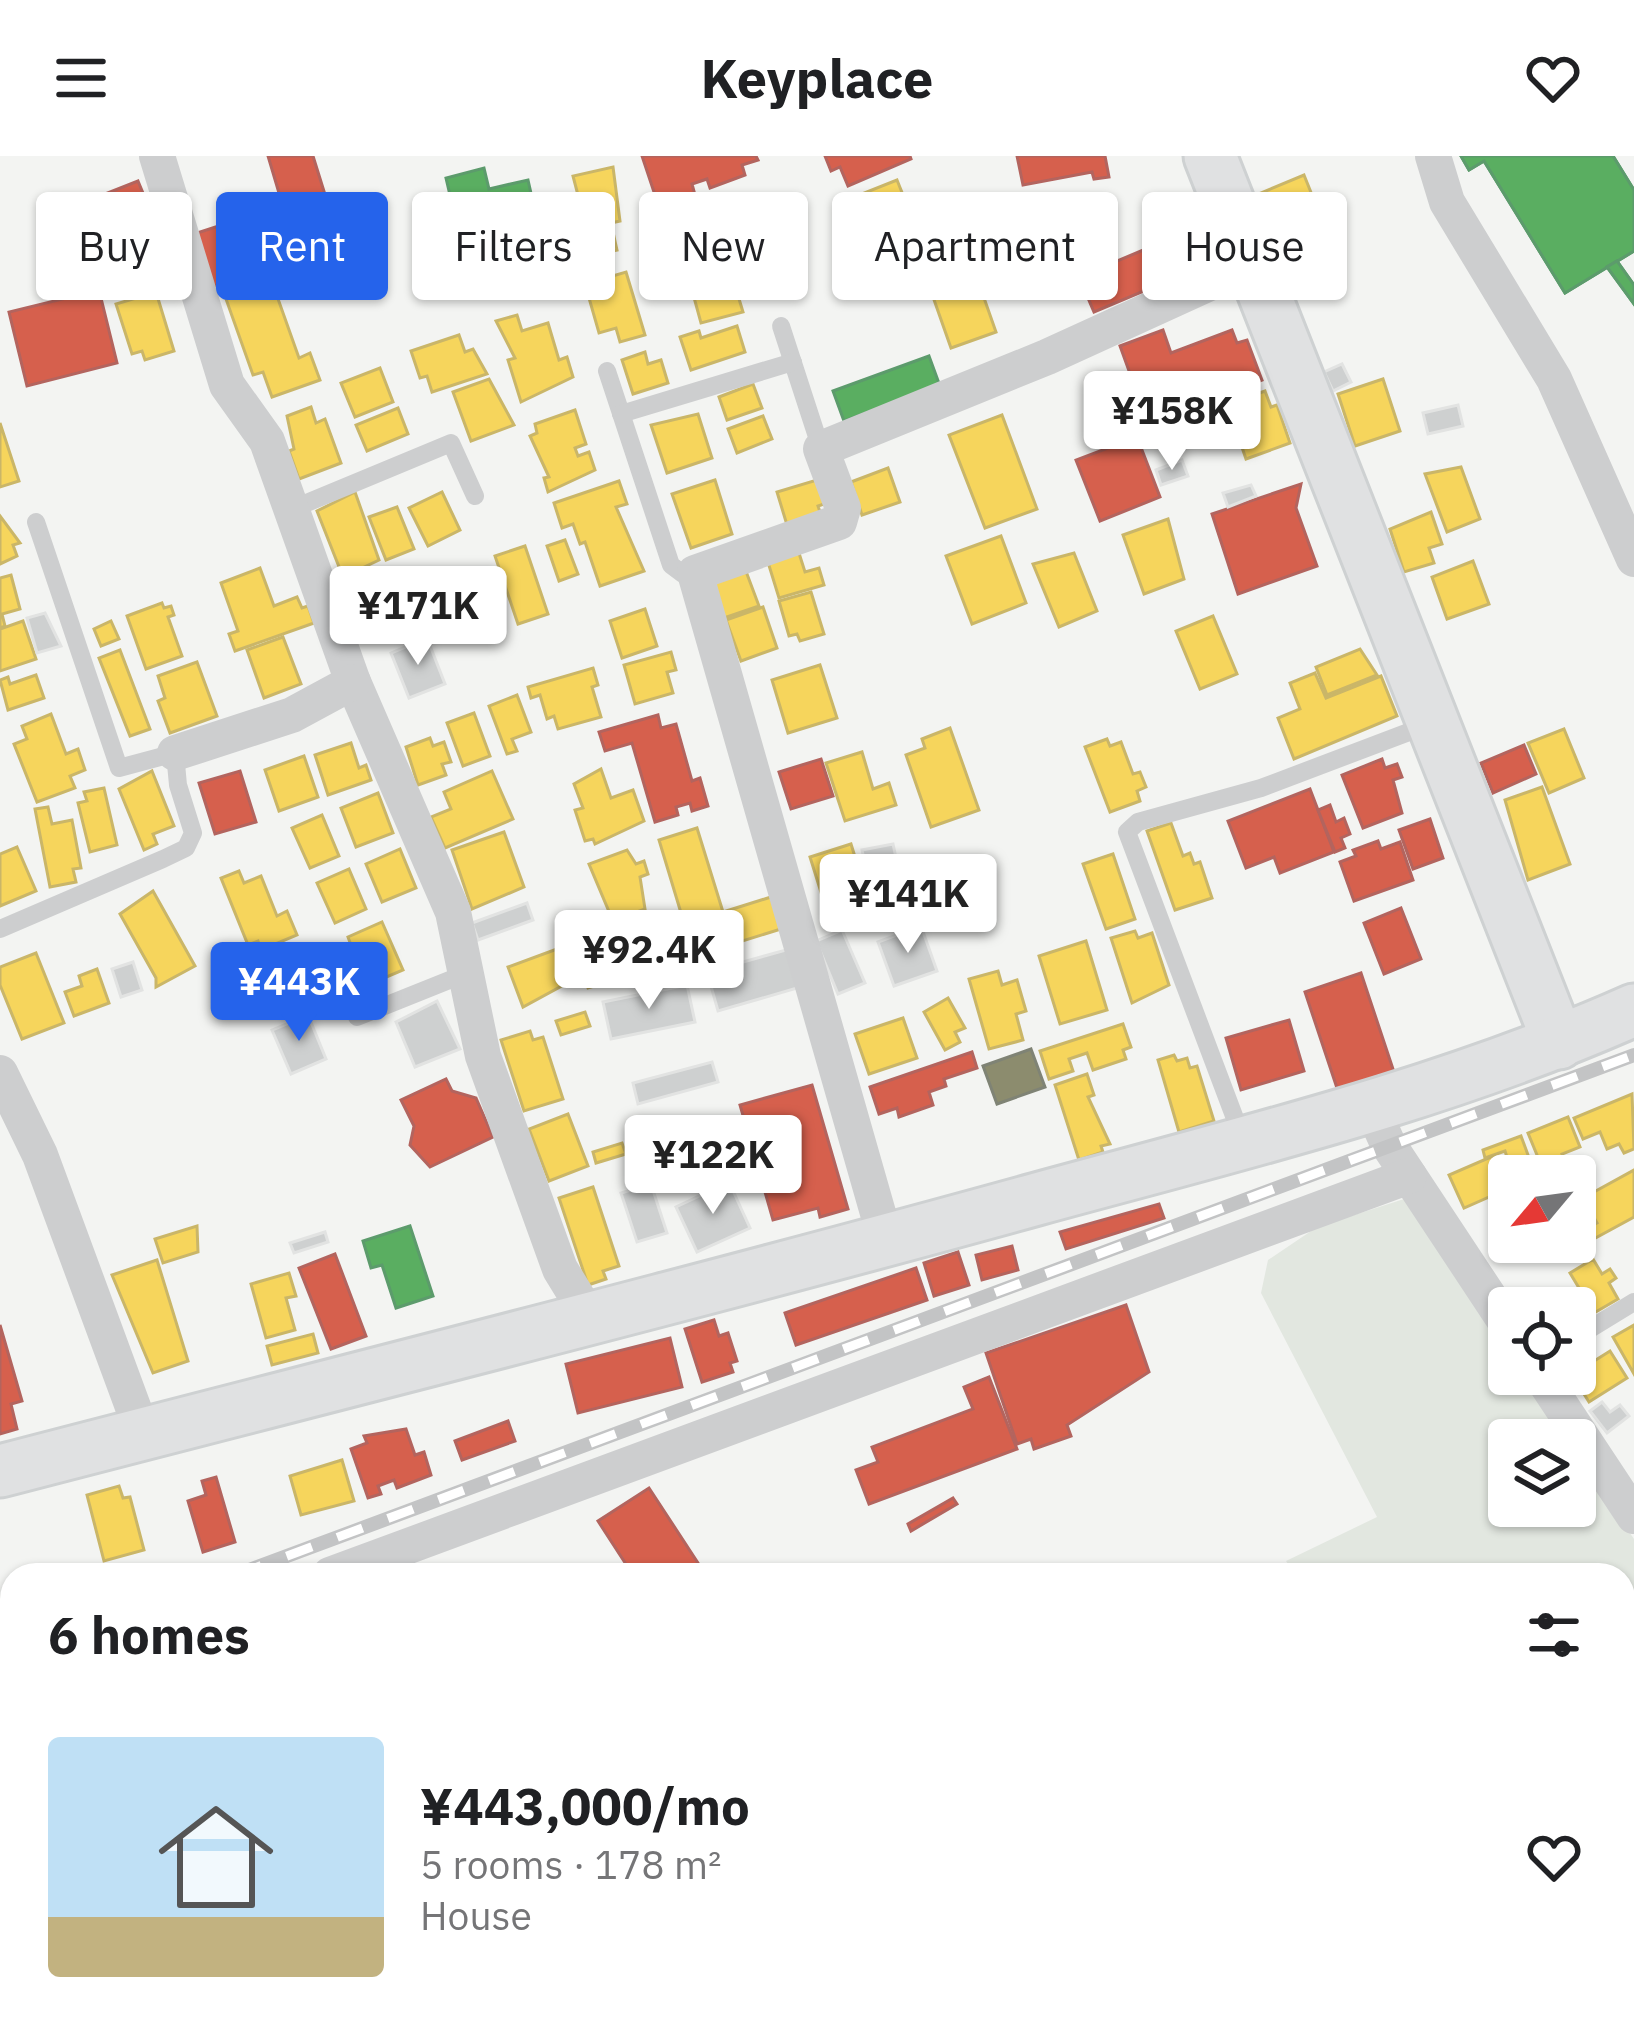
<!DOCTYPE html>
<html lang="en">
<head>
<meta charset="utf-8">
<style>
	:root { --surface:#fff; --page:#f2f2f2; --text:#202124; --muted:#757577; --accent:#2563eb }
	body { margin:0; font-family:"IBM Plex Sans",sans-serif; background:var(--page); color:var(--text); height:100vh; display:flex; flex-direction:column; font-size:45px; white-space:nowrap }
	* { box-sizing:border-box; margin:0 }
	p { font-size:39px; color:var(--muted) }
	.icon { flex:none; width:66px; height:66px; fill:none; stroke:currentColor; stroke-width:2; stroke-linecap:round; stroke-linejoin:round }
	.map { position:relative; flex:1; overflow:hidden }
	.panel { position:absolute; left:0px; top:1407px; width:1635px; height:468px; display:flex; flex-direction:column; background:var(--surface); border-radius:36px 36px 0 0; box-shadow:0 3px 9px #0004 }
	.panel>* { flex:none }
	.top-card { position:absolute; left:36px; top:36px; width:1563px; height:108px; display:flex; gap:24px }
	.needle { width:78px; rotate:241deg }
	.controls { position:absolute; left:1488px; top:999px; display:grid; gap:24px }
	.controls a { display:grid; place-items:center; width:108px; height:108px; border-radius:12px; background:var(--surface); box-shadow:0 3px 9px #0004; font-size:60px }
	.price { position:absolute; translate:-50% -102px; padding:0 27px; border-radius:12px; background:#fff; color:#222; font-size:39px; line-height:78px; filter:drop-shadow(0 3px 6px #0008) }
	.price::after { content:''; position:absolute; left:50%; top:72px; width:36px; height:27px; margin-left:-18px; background:inherit; clip-path:polygon(0 0,100% 0,50% 100%) }
	.price.active { background:var(--accent); color:#fff }
	ul { padding:0; list-style:none }
	li { display:flex; align-items:center; gap:36px; height:300px; padding:0 48px }
	li span { display:grid; place-items:center; flex:none; width:336px; height:240px; border-radius:12px; color:#555 }
	li>.icon { margin-inline-start:auto }
	span .icon { width:144px; height:144px; fill:#fffc; stroke-width:1 }
	li b { font-size:51px }
	h2 { display:flex; justify-content:space-between; align-items:center; height:144px; padding:0 48px; font-size:51px }
	.pill { padding:0 42px; border-radius:12px; background:var(--surface); box-shadow:0 3px 9px #0004; font-size:42px; line-height:108px }
	.pill.active { background:var(--accent); color:#fff }
	header { display:flex; justify-content:space-between; align-items:center; height:156px; padding:0 48px; background:var(--surface); font-size:54px; font-weight:700 }
	.map>svg:first-child { display:block }
	.green { fill:#e2e7e0 }
	.homes { fill:#f6d55c; stroke:#cab668; stroke-width:3 }
	.shops { fill:#d6604d; stroke:#b3645e; stroke-width:3 }
	.public { fill:#5aae61; stroke:#5c9b6c; stroke-width:3 }
	.industry { fill:#8c8c6e; stroke:#7f8375; stroke-width:3 }
	.building { fill:#ced0d0; stroke:#e2e3e2; stroke-width:3 }
	.lines { fill:none; stroke-linecap:round; stroke-linejoin:round }
	.secondary-casing { stroke:#ced1d2; stroke-width:57 }
	.lane { stroke:#cdcecf; stroke-width:18 }
	.street { stroke:#cdcecf; stroke-width:36 }
	.secondary { stroke:#e0e1e2; stroke-width:51 }
	.rail-casing { stroke:#c3c4c5; stroke-width:14 }
	.rail { stroke:#fff; stroke-width:9; stroke-dasharray:27; stroke-linecap:butt }
</style>
</head>
<body>
<header><svg class="icon" aria-label="menu" viewBox="0 0 24 24"><path d="M4 6h16M4 12h16M4 18h16"/></svg>Keyplace<svg class="icon" aria-label="heart" viewBox="0 0 24 24"><path d="M12 20l-8-8c-3-5 5-10 8-4 3-6 11-1 8 4z"/></svg></header>
<div class="map">
<svg width="1634" height="1875" viewBox="0 0 1634 1875">
	<rect width="100%" height="100%" fill="#f3f4f2"/>
	<g class="green">
		<polygon points="1404,1043 1509,1198 1509,1218 1522,1218 1567,1284 1509,1284 1509,1350 1575,1350 1575,1296 1634,1383 1634,1524 1623,1508 1623,1419 1295,1419 1286,1405 1377,1361 1261,1137 1268,1104 1317,1071"/>
		<polygon points="1256,1863 1569,1863 1577,1875 1238,1875"/>
	</g>
	<g class="homes">
		<polygon points="613,11 620,65 611,67 617,94 581,102 567,45 579,43 573,20"/>
		<polygon points="1304,19 1318,54 1286,67 1283,61 1267,68 1256,39"/>
		<polygon points="897,24 917,74 879,88 859,39"/>
		<polygon points="958,68 996,176 951,192 913,84"/>
		<polygon points="166,86 175,119 155,125 151,109 141,112 136,95"/>
		<polygon points="719,107 727,135 736,133 743,156 701,167 687,116"/>
		<polygon points="626,116 645,179 620,186 616,172 599,177 585,128"/>
		<polygon points="272,126 299,202 310,197 320,224 272,241 263,216 253,219 226,143"/>
		<polygon points="156,136 174,195 145,204 142,195 132,198 116,148"/>
		<polygon points="517,159 522,175 548,167 559,204 567,201 573,221 521,246 508,204 515,202 496,165"/>
		<polygon points="737,170 745,196 691,214 680,181 699,175 701,182"/>
		<polygon points="459,179 465,196 473,193 487,218 432,236 427,220 420,222 411,195"/>
		<polygon points="645,196 648,208 661,204 668,227 633,238 622,204"/>
		<polygon points="380,212 393,246 355,261 341,227"/>
		<polygon points="489,223 514,269 471,285 453,236"/>
		<polygon points="1383,223 1400,275 1355,290 1338,238"/>
		<polygon points="753,228 762,252 727,264 719,241"/>
		<polygon points="1265,235 1271,251 1277,249 1290,287 1246,303 1233,265 1252,258 1246,242"/>
		<polygon points="311,251 316,267 325,263 341,307 299,323 289,295 294,293 287,260"/>
		<polygon points="398,252 408,278 367,295 356,269"/>
		<polygon points="575,254 586,288 575,292 578,300 589,296 595,314 548,336 544,322 549,321 530,280 537,277 535,268"/>
		<polygon points="698,258 712,302 667,317 651,269"/>
		<polygon points="1002,259 1037,353 985,372 949,279"/>
		<polygon points="763,260 772,283 737,297 728,273"/>
		<polygon points="0,267 19,325 0,331"/>
		<polygon points="1461,311 1480,363 1447,376 1425,318"/>
		<polygon points="888,312 900,346 862,359 851,326"/>
		<polygon points="820,323 827,347 818,350 821,359 787,369 777,336"/>
		<polygon points="715,324 732,378 691,392 672,338"/>
		<polygon points="619,325 627,348 616,351 644,415 600,430 585,386 580,388 573,368 562,372 554,347"/>
		<polygon points="355,336 379,404 343,421 317,355"/>
		<polygon points="442,336 460,374 428,390 409,352"/>
		<polygon points="397,351 414,393 386,404 369,361"/>
		<polygon points="1431,356 1442,388 1429,392 1434,407 1404,416 1390,373"/>
		<polygon points="0,360 20,387 13,389 17,400 0,408"/>
		<polygon points="1168,363 1184,423 1144,438 1123,379"/>
		<polygon points="1001,380 1026,447 972,468 946,400"/>
		<polygon points="565,384 578,418 559,425 547,390"/>
		<polygon points="525,390 548,458 518,468 495,400"/>
		<polygon points="798,394 805,416 819,412 824,429 779,442 767,403"/>
		<polygon points="1074,397 1097,455 1059,471 1033,408"/>
		<polygon points="1473,405 1489,448 1447,463 1432,421"/>
		<polygon points="744,410 759,450 724,462 710,421"/>
		<polygon points="260,412 274,450 297,441 302,452 308,450 314,467 235,495 229,478 238,475 221,427"/>
		<polygon points="11,419 20,453 2,458 5,470 0,472 0,422"/>
		<polygon points="811,436 824,478 800,485 797,478 789,480 779,445"/>
		<polygon points="162,447 164,452 171,450 174,459 168,461 182,500 146,513 127,460"/>
		<polygon points="763,451 777,492 741,505 726,464"/>
		<polygon points="645,453 657,490 622,502 610,465"/>
		<polygon points="1213,460 1237,518 1200,533 1176,475"/>
		<polygon points="23,465 36,503 0,515 0,473"/>
		<polygon points="111,465 119,483 101,490 94,473"/>
		<polygon points="283,481 301,528 264,542 247,494"/>
		<polygon points="1360,493 1377,519 1327,539 1316,511"/>
		<polygon points="120,494 150,573 130,580 99,502"/>
		<polygon points="671,496 676,514 667,516 673,537 635,548 624,509"/>
		<polygon points="197,506 217,560 170,577 158,545 165,542 158,520"/>
		<polygon points="820,509 837,562 788,577 772,524"/>
		<polygon points="593,512 598,529 592,531 601,561 558,573 554,560 547,563 540,539 531,542 528,531"/>
		<polygon points="1315,517 1326,542 1381,520 1397,560 1294,603 1278,562 1300,553 1290,527"/>
		<polygon points="36,519 44,542 8,554 0,524 8,521 10,528"/>
		<polygon points="517,539 531,576 512,583 517,595 507,598 489,550"/>
		<polygon points="474,557 490,600 463,610 447,567"/>
		<polygon points="51,558 66,598 78,593 85,614 70,620 75,632 37,646 14,588 27,583 22,570"/>
		<polygon points="950,572 979,654 931,671 906,599 925,592 922,583"/>
		<polygon points="1564,573 1584,622 1549,637 1528,587"/>
		<polygon points="430,582 433,590 444,586 451,606 442,608 446,619 418,629 406,591"/>
		<polygon points="1107,583 1110,590 1121,586 1133,618 1140,616 1146,631 1137,635 1140,645 1110,656 1085,591"/>
		<polygon points="351,587 359,612 366,609 371,624 328,639 315,599"/>
		<polygon points="862,596 873,633 889,627 896,649 845,665 826,607"/>
		<polygon points="304,600 318,641 279,655 265,614"/>
		<polygon points="601,613 611,642 633,634 644,665 595,688 593,683 585,685 575,654 583,652 574,628"/>
		<polygon points="152,615 174,670 153,678 157,688 144,694 119,633"/>
		<polygon points="492,615 513,663 445,692 431,661 451,653 444,636"/>
		<polygon points="1542,631 1570,708 1528,724 1505,644"/>
		<polygon points="104,632 117,689 90,696 78,647 87,645 84,636"/>
		<polygon points="378,637 393,677 356,691 341,652"/>
		<polygon points="48,651 52,668 72,664 81,712 73,713 76,726 50,731 35,653"/>
		<polygon points="322,659 339,700 310,712 292,672"/>
		<polygon points="1171,667 1183,700 1190,697 1194,708 1200,706 1212,742 1175,754 1147,675"/>
		<polygon points="697,672 723,756 771,741 781,773 694,800 659,684"/>
		<polygon points="504,676 524,731 472,753 452,694"/>
		<polygon points="851,688 870,749 829,762 810,701"/>
		<polygon points="17,691 36,735 0,750 0,698"/>
		<polygon points="400,693 416,732 382,746 366,708"/>
		<polygon points="627,694 636,708 644,705 648,718 640,721 645,753 613,765 589,708"/>
		<polygon points="1113,698 1135,763 1106,773 1083,708"/>
		<polygon points="349,713 366,753 335,767 317,727"/>
		<polygon points="239,715 244,727 261,720 277,760 287,755 297,779 261,794 258,785 248,789 221,722"/>
		<polygon points="153,735 195,810 156,831 156,822 120,758"/>
		<polygon points="641,763 646,777 658,773 669,808 588,832 584,820 619,809 608,774"/>
		<polygon points="382,766 403,814 363,831 345,792 351,789 348,781"/>
		<polygon points="1135,775 1138,782 1152,777 1169,829 1132,847 1111,782"/>
		<polygon points="1086,785 1107,854 1060,868 1039,800"/>
		<polygon points="557,793 569,826 523,851 508,811"/>
		<polygon points="36,797 64,867 22,883 0,829 0,811"/>
		<polygon points="97,813 109,847 74,860 65,836 82,830 79,820"/>
		<polygon points="998,815 1002,829 1017,824 1026,855 1016,858 1023,884 989,893 969,823"/>
		<polygon points="948,842 965,872 955,876 960,886 945,894 924,856"/>
		<polygon points="585,856 590,870 561,879 556,865"/>
		<polygon points="903,862 917,902 869,918 855,878"/>
		<polygon points="1123,868 1131,891 1123,894 1126,903 1093,914 1087,897 1069,903 1073,915 1049,923 1040,895"/>
		<polygon points="530,875 533,884 543,881 563,943 524,955 501,884"/>
		<polygon points="1174,899 1177,905 1187,902 1190,912 1197,910 1214,965 1179,976 1158,904"/>
		<polygon points="1087,918 1094,939 1088,941 1110,988 1101,990 1103,996 1079,1004 1055,929"/>
		<polygon points="1632,938 1634,993 1624,997 1619,988 1607,993 1600,976 1583,983 1574,962"/>
		<polygon points="568,958 588,1010 549,1025 529,973"/>
		<polygon points="1568,961 1580,991 1562,998 1566,1007 1544,1016 1528,977"/>
		<polygon points="1521,980 1531,1007 1511,1014 1505,995 1485,1002 1483,994"/>
		<polygon points="622,987 626,998 596,1007 593,996"/>
		<polygon points="1493,1000 1507,1033 1464,1052 1449,1019"/>
		<polygon points="1634,1014 1634,1061 1590,1085 1584,1074 1597,1067 1583,1042"/>
		<polygon points="593,1031 619,1110 603,1115 606,1123 588,1129 559,1042"/>
		<polygon points="197,1070 198,1096 163,1107 155,1083"/>
		<polygon points="1593,1103 1602,1118 1610,1113 1616,1122 1609,1127 1618,1143 1594,1157 1570,1117"/>
		<polygon points="157,1104 188,1205 153,1217 112,1119"/>
		<polygon points="289,1117 296,1140 286,1142 295,1174 266,1182 251,1128"/>
		<polygon points="1634,1169 1634,1218 1613,1181"/>
		<polygon points="313,1178 318,1197 272,1209 267,1190"/>
		<polygon points="1610,1195 1627,1222 1589,1246 1572,1219"/>
		<polygon points="342,1304 354,1345 301,1359 290,1320"/>
		<polygon points="119,1330 123,1342 130,1341 144,1394 104,1405 87,1339"/>
	</g>
	<g class="shops">
		<polygon points="268,0 313,0 332,61 290,74"/>
		<polygon points="642,0 756,0 758,4 742,9 745,19 710,32 707,23 692,28 695,39 659,51"/>
		<polygon points="825,0 910,0 911,3 848,30 840,11 831,15"/>
		<polygon points="1017,0 1105,0 1109,21 1094,23 1092,16 1023,29"/>
		<polygon points="138,25 157,71 106,91 87,45"/>
		<polygon points="265,55 282,108 211,131 194,78"/>
		<polygon points="1148,92 1163,127 1094,156 1079,121"/>
		<polygon points="99,134 117,207 27,230 9,156"/>
		<polygon points="1163,174 1171,197 1232,174 1237,187 1247,184 1262,224 1246,230 1245,226 1146,262 1120,190"/>
		<polygon points="1137,281 1160,341 1100,365 1076,304"/>
		<polygon points="1301,328 1296,352 1317,410 1238,438 1212,358"/>
		<polygon points="658,559 661,572 676,568 692,625 700,622 708,650 692,655 690,647 676,651 678,659 655,666 632,587 605,595 599,576"/>
		<polygon points="1524,589 1536,618 1493,637 1481,607"/>
		<polygon points="821,603 833,640 791,653 779,616"/>
		<polygon points="1382,603 1385,612 1397,608 1402,621 1393,624 1402,657 1363,672 1342,619"/>
		<polygon points="240,615 256,666 215,678 199,627"/>
		<polygon points="1310,633 1334,696 1280,717 1274,701 1246,712 1228,665"/>
		<polygon points="1330,649 1336,666 1344,662 1350,678 1341,682 1345,692 1335,696 1318,654"/>
		<polygon points="1430,663 1443,702 1413,713 1399,674"/>
		<polygon points="1378,685 1381,693 1400,686 1413,724 1354,745 1340,706 1356,700 1353,694"/>
		<polygon points="1401,752 1421,803 1384,818 1364,767"/>
		<polygon points="1361,817 1394,916 1338,935 1305,836"/>
		<polygon points="1289,864 1304,915 1241,934 1226,882"/>
		<polygon points="972,896 977,912 944,923 946,930 929,936 933,949 899,961 897,952 879,958 870,931"/>
		<polygon points="446,923 452,935 476,942 493,981 430,1011 410,989 414,970 401,944"/>
		<polygon points="812,929 848,1053 820,1061 818,1052 773,1064 740,949"/>
		<polygon points="1159,1048 1164,1062 1066,1093 1060,1076"/>
		<polygon points="1012,1090 1018,1114 982,1124 976,1099"/>
		<polygon points="958,1096 969,1129 934,1140 924,1107"/>
		<polygon points="335,1098 366,1180 331,1193 299,1112"/>
		<polygon points="916,1112 927,1144 796,1189 785,1157"/>
		<polygon points="1126,1149 1149,1216 1067,1269 1071,1280 1034,1293 1031,1283 1017,1288 986,1197"/>
		<polygon points="714,1164 719,1180 728,1177 737,1205 730,1207 733,1216 702,1226 685,1173"/>
		<polygon points="0,1169 22,1245 11,1248 17,1273 0,1278"/>
		<polygon points="670,1182 682,1231 578,1257 566,1208"/>
		<polygon points="989,1221 1017,1293 869,1348 856,1314 878,1306 872,1291 973,1253 964,1231"/>
		<polygon points="508,1265 515,1285 462,1304 455,1285"/>
		<polygon points="406,1273 415,1299 424,1296 431,1319 397,1332 394,1324 378,1330 381,1338 368,1342 351,1293 367,1287 364,1280"/>
		<polygon points="216,1321 235,1386 203,1396 188,1345 206,1339 202,1325"/>
		<polygon points="649,1332 700,1410 694,1414 697,1419 633,1419 598,1365"/>
		<polygon points="953,1342 957,1348 911,1375 908,1368"/>
	</g>
	<g class="public">
		<polygon points="1461,0 1613,0 1634,34 1634,95 1565,137 1484,5 1469,14"/>
		<polygon points="1461,0 1613,0 1634,34 1634,95 1565,137 1484,5 1469,14"/>
		<polygon points="484,12 489,33 528,24 537,64 460,82 446,22"/>
		<polygon points="1617,105 1634,129 1634,148 1607,111"/>
		<polygon points="1617,105 1634,129 1634,148 1607,111"/>
		<polygon points="929,200 940,230 844,265 833,235"/>
		<polygon points="410,1070 433,1140 396,1152 382,1109 371,1112 363,1085"/>
	</g>
	<g class="industry">
		<polygon points="1031,893 1045,931 997,948 983,910"/>
		<polygon points="12,1603 12,1669 0,1648 0,1610"/>
		<polygon points="234,1863 261,1863 266,1871 279,1863 575,1863 583,1875 216,1875"/>
		<polygon points="638,1863 1114,1863 1096,1875 633,1875 629,1869"/>
	</g>
	<g class="building">
		<polygon points="1342,208 1351,226 1333,235 1324,216"/>
		<polygon points="1458,249 1463,270 1428,278 1423,257"/>
		<polygon points="1182,304 1188,320 1161,329 1156,314"/>
		<polygon points="1251,329 1256,340 1228,351 1223,337"/>
		<polygon points="395,427 403,449 415,445 424,469 382,485 364,438"/>
		<polygon points="45,457 61,490 37,497 27,462"/>
		<polygon points="427,482 445,528 409,542 391,497"/>
		<polygon points="893,688 903,734 872,741 862,694"/>
		<polygon points="527,747 533,764 478,784 472,767"/>
		<polygon points="921,770 937,815 894,830 878,786"/>
		<polygon points="842,774 865,827 838,838 816,785"/>
		<polygon points="793,792 804,830 718,855 707,816"/>
		<polygon points="133,806 142,834 121,841 112,813"/>
		<polygon points="687,829 695,866 611,883 603,846"/>
		<polygon points="437,845 460,893 415,911 396,866"/>
		<polygon points="308,859 326,903 291,918 272,874"/>
		<polygon points="712,906 718,926 638,948 633,927"/>
		<polygon points="729,1026 750,1072 697,1096 676,1051"/>
		<polygon points="651,1028 667,1077 637,1086 621,1037"/>
		<polygon points="325,1076 328,1086 294,1097 290,1087"/>
		<polygon points="1602,1246 1610,1256 1620,1249 1629,1260 1607,1277 1590,1255"/>
	</g>
	<g class="lines">
		<defs>
			<g id="secondary">
				<polyline points="1210,0 1559,887"/>
				<path d="M 0,1315 C 346,1225 693,1138 1037,1043 C 1238,988 1443,939 1634,854"/>
			</g>
		</defs>
		<use href="#secondary" class="secondary-casing"/>
		<g class="lane">
			<polyline points="781,170 821,293"/>
			<polyline points="607,215 671,409 683,418 695,417"/>
			<polyline points="621,258 793,206"/>
			<polyline points="292,353 451,287 475,340"/>
			<polyline points="0,773 163,703 186,692 193,677 178,629 175,597 119,612 36,366"/>
			<polyline points="357,861 467,817"/>
			<polyline points="1242,981 1127,676 1138,666 1261,632 1430,568"/>
			<polyline points="1575,1182 1634,1146"/>
		</g>
		<g class="street">
			<polyline points="157,0 227,229 267,285 353,526 453,756 483,900 560,1113 590,1162"/>
			<polyline points="1433,0 1447,46 1554,223 1634,403"/>
			<polyline points="175,597 292,559 353,526"/>
			<polyline points="0,917 40,999 143,1278"/>
			<polyline points="1371,950 1388,988 1509,1171"/>
			<polyline points="886,1085 695,417 839,366 843,352 821,293 1047,201 1253,107"/>
			<polyline points="1540,1218 1634,1360"/>
			<polyline points="330,1419 1409,1020"/>
			<polyline points="0,1579 12,1573"/>
		</g>
		<use href="#secondary" class="secondary"/>
		<defs>
			<g id="rail">
				<polyline points="236,1419 1634,899"/>
				<polyline points="0,1503 12,1499"/>
			</g>
		</defs>
		<use href="#rail" class="rail-casing"/>
		<use href="#rail" class="rail"/>
	</g>
</svg>
<div class="controls">
<a><svg class="needle" viewBox="-14 -14 28 28"><path d="M0-13l5 13h-10z" fill="#e53935"/><path d="M0 13l5-13h-10z" fill="#757577"/></svg></a>
<a><svg class="icon" aria-label="locate" viewBox="0 0 24 24"><circle cx="12" cy="12" r="6"/><path d="M12 2v4M12 18v4M2 12h4M18 12h4"/></svg></a>
<a><svg class="icon" aria-label="layers" viewBox="0 0 24 24"><path d="M12 4l9 5-9 5-9-5zM3 14l9 5 9-5"/></svg></a>
</div>
<b class="price" style="left:1172px;top:317px">¥158K</b>
<b class="price" style="left:418px;top:512px">¥171K</b>
<b class="price" style="left:908px;top:800px">¥141K</b>
<b class="price" style="left:649px;top:856px">¥92.4K</b>
<b class="price active" style="left:299px;top:888px">¥443K</b>
<b class="price" style="left:713px;top:1061px">¥122K</b>
<div class="top-card">
<a class="pill">Buy</a>
<a class="pill active">Rent</a>
<a class="pill">Filters</a>
<a class="pill">New</a>
<a class="pill">Apartment</a>
<a class="pill">House</a>
</div>
<section class="panel">
<h2>6 homes<svg class="icon" aria-label="filters" viewBox="0 0 24 24"><path d="M4 7h16M4 17h16"/><circle cx="9" cy="7" r="2"/><circle cx="15" cy="17" r="2"/></svg></h2>
<ul>
<li><span style="background:linear-gradient(#bfe0f5 75%,#c2b280 0)"><svg class="icon" aria-label="home" viewBox="0 0 24 24"><path d="M3 11l9-7 9 7M6 9v11h12V9"/></svg></span><div><b>¥443,000/mo</b><p>5 rooms · 178 m²</p><p>House</p></div><svg class="icon" aria-label="heart" viewBox="0 0 24 24"><path d="M12 20l-8-8c-3-5 5-10 8-4 3-6 11-1 8 4z"/></svg></li>
</ul>
</section>
</div>
</body>
</html>
